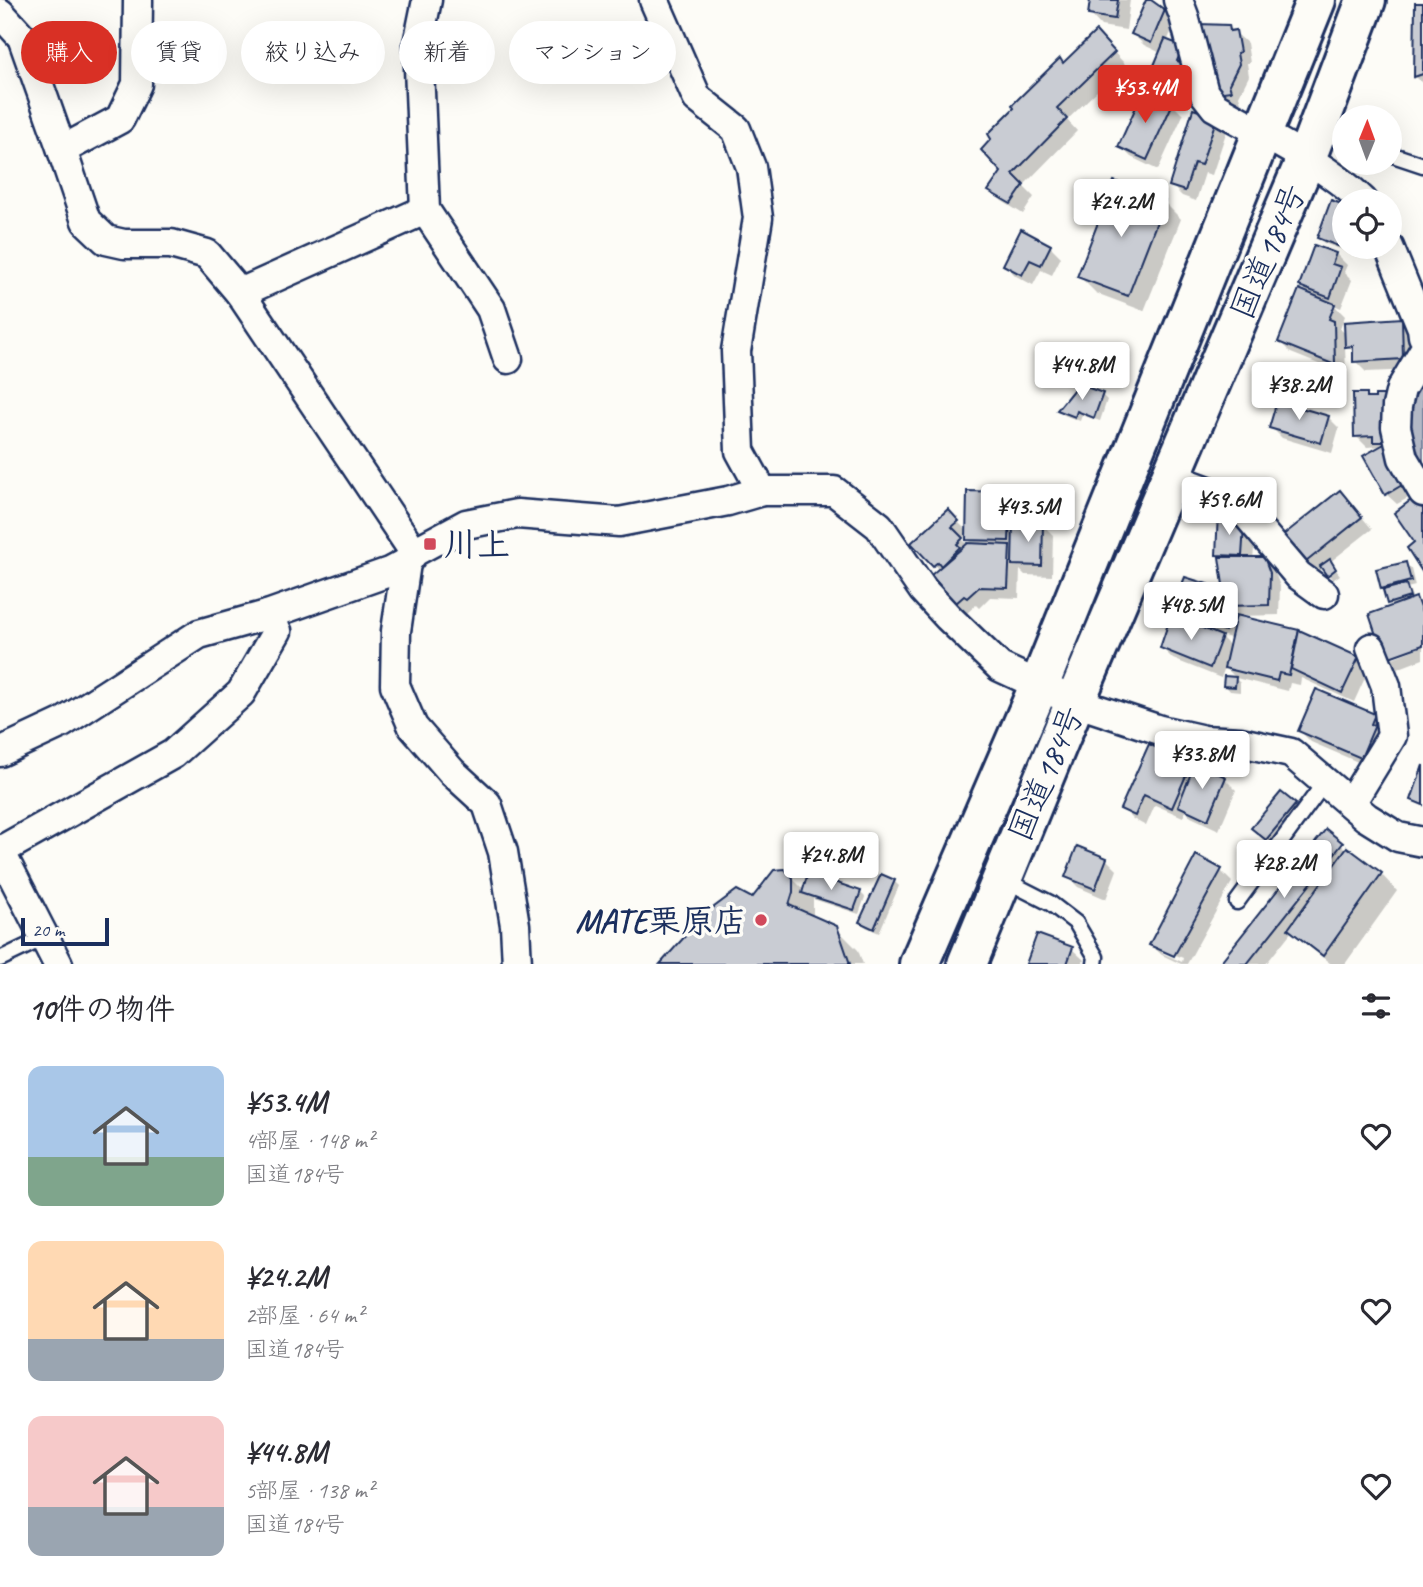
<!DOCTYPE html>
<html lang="ja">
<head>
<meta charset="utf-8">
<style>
	:root { --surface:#fff; --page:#f2f2f3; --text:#2b2b33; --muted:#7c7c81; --accent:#d93025 }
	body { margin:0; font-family:Caveat,"Klee One",sans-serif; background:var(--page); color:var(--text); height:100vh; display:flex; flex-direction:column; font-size:26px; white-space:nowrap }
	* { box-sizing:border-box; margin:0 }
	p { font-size:23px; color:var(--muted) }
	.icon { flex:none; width:38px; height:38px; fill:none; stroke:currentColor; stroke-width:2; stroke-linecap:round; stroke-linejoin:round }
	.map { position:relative; height:964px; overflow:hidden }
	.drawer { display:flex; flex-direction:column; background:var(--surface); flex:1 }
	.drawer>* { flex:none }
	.top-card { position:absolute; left:21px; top:21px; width:700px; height:63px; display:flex; gap:14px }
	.needle { width:46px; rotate:1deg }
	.controls { position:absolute; left:1332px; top:105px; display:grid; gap:14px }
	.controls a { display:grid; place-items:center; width:70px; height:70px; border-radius:50%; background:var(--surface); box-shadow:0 7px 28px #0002; font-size:35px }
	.scale { position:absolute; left:21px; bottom:18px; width:88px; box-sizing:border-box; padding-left:7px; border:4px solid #1b2f5e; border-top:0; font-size:19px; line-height:24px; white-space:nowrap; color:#1b2f5e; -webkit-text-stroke:5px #fdfcf7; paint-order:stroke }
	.price { position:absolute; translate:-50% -60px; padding:0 16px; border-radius:7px; background:#fff; color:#222; font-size:23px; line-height:46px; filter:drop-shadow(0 2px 4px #0008) }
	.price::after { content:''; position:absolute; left:50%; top:42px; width:21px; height:16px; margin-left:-10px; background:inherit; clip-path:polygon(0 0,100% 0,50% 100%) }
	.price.active { background:var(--accent); color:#fff }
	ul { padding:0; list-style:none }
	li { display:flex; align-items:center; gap:21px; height:175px; padding:0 28px }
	li span { display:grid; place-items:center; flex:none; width:196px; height:140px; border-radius:14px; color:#555 }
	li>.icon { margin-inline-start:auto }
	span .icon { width:84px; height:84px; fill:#fffc; stroke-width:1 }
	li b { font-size:30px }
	h2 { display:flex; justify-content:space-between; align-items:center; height:84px; padding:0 28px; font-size:30px }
	.tag { padding:0 24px; border-radius:32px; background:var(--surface); box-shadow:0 7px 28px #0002; font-size:24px; line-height:63px }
	.tag.active { background:var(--accent); color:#fff }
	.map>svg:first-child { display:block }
	.water { fill:#b3b8c5; stroke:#76819c; stroke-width:2 }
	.shadow { fill:#0003; fill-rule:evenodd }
	.building { fill:#c9ccd3; stroke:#1b2f5e; stroke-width:2 }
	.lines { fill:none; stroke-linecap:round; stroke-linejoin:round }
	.lane-casing { stroke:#1b2f5e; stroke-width:19 }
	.street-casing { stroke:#1b2f5e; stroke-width:33 }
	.highway-casing { stroke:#1b2f5e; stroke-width:44 }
	.lane { stroke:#fdfcf7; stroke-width:14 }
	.street { stroke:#fdfcf7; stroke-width:28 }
	.highway { stroke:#fdfcf7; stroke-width:38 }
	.poi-dot { fill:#d1495b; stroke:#fdfcf7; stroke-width:2.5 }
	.labels { text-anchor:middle; stroke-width:7; stroke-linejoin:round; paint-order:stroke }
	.street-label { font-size:33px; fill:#1b2f5e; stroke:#fdfcf7 }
	.poi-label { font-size:33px; font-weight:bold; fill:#1b2f5e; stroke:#fdfcf7; text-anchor:start }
</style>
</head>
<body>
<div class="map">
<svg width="1423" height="964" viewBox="0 0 1423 964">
	<rect width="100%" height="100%" fill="#fdfcf7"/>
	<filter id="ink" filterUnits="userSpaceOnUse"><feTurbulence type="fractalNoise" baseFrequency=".0143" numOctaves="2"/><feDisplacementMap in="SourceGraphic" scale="14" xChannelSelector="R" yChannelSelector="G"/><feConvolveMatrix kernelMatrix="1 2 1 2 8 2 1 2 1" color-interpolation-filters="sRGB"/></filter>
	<g filter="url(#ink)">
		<polygon class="water" points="1423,370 1423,475 1407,433 1414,386"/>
		<g class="shadow">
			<polygon points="1091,0 1130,0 1126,30 1101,26 1090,14"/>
			<polygon points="1423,4 1423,84 1415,76"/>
			<polygon points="1164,11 1175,22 1167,42 1182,47 1195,76 1188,95 1163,86 1152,75 1161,53 1144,45 1133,34"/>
			<polygon points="1229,27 1247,43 1250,63 1247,63 1249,76 1239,96 1241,102 1229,103 1218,92"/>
			<polygon points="1107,45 1125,64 1067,120 1077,131 1023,186 1034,197 1023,214 1002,201 991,191 1003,172 1064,65"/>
			<polygon points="1172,104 1183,115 1158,170 1131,157 1120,146"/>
			<polygon points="1216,119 1227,130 1212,175 1205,173 1196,201 1182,196 1171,185"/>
			<polygon points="1164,202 1181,219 1144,311 1096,293 1079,276"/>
			<polygon points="1343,206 1344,243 1343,250 1324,243 1319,238"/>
			<polygon points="1050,246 1061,257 1052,275 1041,270 1033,285 1016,276 1005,265"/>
			<polygon points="1336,254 1347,265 1344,272 1352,280 1341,308 1334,305 1345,316 1340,329 1347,335 1401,320 1412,331 1414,370 1366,372 1355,361 1355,353 1345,344 1346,375 1291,353 1280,342 1312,296 1301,286"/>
			<polygon points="1366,394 1371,400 1419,492 1397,504 1386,494 1383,446 1367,447 1356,436"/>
			<polygon points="1102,395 1107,400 1100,421 1082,415 1080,421 1064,415 1059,410"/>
			<polygon points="1328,417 1339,428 1332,453 1282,438 1271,427"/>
			<path d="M 1004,494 L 1015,505 L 1014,523 L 1042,524 L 1053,535 L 1052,576 L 1025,575 L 1020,570 L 1019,598 L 990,597 L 979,608 L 976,605 L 967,613 L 956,603 L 939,570 L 914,543 L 948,512 L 968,532 ZM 968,533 L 968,539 L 974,545 L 968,545 L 962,539 Z"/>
			<polygon points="1351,504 1372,529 1330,562 1340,575 1333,580 1323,568 1318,571 1307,560"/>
			<path d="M 1236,521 L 1255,539 L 1253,559 L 1263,558 L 1274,570 L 1280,586 L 1279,615 L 1238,616 L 1238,617 L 1299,631 L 1358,658 L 1369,669 L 1354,702 L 1301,678 L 1300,685 L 1290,683 L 1288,691 L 1236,678 L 1225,667 L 1221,678 L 1173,659 L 1162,648 L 1186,623 L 1173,610 L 1186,579 L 1226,592 L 1221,558 L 1217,555 ZM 1233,611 L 1238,615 L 1236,624 L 1233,621 ZM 1218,634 L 1233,639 L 1231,647 Z"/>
			<polygon points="1405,563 1411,569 1415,586 1407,588 1410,591 1413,600 1416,599 1423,606 1423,643 1390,655 1390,659 1423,646 1423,659 1397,669 1386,658 1393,607 1389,603 1386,591 1383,588"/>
			<polygon points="1235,678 1240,683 1240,692 1230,691 1225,685"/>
			<polygon points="1374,716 1385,727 1372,768 1311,742 1300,731"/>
			<polygon points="1190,765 1195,770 1225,779 1236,790 1219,830 1191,817 1186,811 1183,817 1155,805 1146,826 1133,819 1122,808"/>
			<polygon points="1295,805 1300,810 1272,844 1258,833"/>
			<polygon points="1341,845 1381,874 1397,891 1345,964 1331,964 1307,945 1292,931 1266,964 1221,964"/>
			<polygon points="1106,859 1117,870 1106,899 1078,887 1067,876"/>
			<polygon points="785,871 805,891 860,892 865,897 859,914 813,899 813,918 836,928 858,950 863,964 662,964 753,900"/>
			<path d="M 1221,871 L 1232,882 L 1187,964 L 1181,964 L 1162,955 L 1151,945 ZM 1162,949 L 1183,958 L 1182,962 L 1162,953 Z"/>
			<polygon points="894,881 899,886 879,933 866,927 861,922"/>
			<polygon points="1038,936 1072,949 1084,960 1082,964 1028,964"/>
		</g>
		<g class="building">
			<polygon points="1090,0 1118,0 1115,19 1088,15"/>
			<polygon points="1146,0 1151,0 1165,10 1151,43 1131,34"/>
			<polygon points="1415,3 1423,3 1423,74 1414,77"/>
			<polygon points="1198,24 1229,25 1230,31 1236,30 1240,52 1237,53 1239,64 1229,84 1231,91 1216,93"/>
			<polygon points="1096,31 1115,52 1057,108 1067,119 1013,174 1024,185 1011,204 988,191 1001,172 981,150 991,139 988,134 1014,108 1012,105 1060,58 1063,63"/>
			<polygon points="1165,39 1183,46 1177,61 1185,64 1177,85 1150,75"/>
			<polygon points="1144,89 1173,103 1147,160 1118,147"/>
			<polygon points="1193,109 1217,117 1201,165 1194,163 1185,191 1169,186"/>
			<polygon points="1114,181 1165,201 1128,296 1077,277"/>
			<polygon points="1331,200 1344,205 1338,246 1317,238"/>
			<polygon points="1021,229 1051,245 1041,265 1030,260 1022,275 1003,265"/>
			<polygon points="1314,245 1336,253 1332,264 1341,267 1330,298 1299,286"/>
			<polygon points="1299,289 1335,304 1329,319 1334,321 1335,365 1278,342"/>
			<polygon points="1402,318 1403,359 1353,362 1353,346 1345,347 1344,322"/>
			<polygon points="1078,384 1103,393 1094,418 1077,411 1075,417 1057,410"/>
			<polygon points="1353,393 1367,393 1367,398 1375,398 1375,395 1389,395 1390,442 1373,442 1373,436 1354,437"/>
			<polygon points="1277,401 1329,416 1321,443 1269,428"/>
			<polygon points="1386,443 1409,481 1385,495 1363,456"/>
			<polygon points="1340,490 1362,517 1306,562 1282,536"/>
			<polygon points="967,491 1004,492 1003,517 1010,517 1009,541 966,540"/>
			<polygon points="1415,497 1423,509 1423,573 1407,548 1414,542 1394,513"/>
			<polygon points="948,509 959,521 952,527 963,538 957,544 960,547 941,566 938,562 933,566 911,543"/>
			<polygon points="1218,513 1237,519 1236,526 1244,526 1242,556 1216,555"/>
			<polygon points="1013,522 1043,523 1042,566 1012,565"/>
			<polygon points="968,543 1010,545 1008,588 979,587 967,598 964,596 955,604 931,575"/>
			<polygon points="1219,557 1264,557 1270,573 1269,605 1226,606"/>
			<polygon points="1330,559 1336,569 1327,576 1320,566"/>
			<polygon points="1406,562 1411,581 1381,589 1376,569"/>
			<polygon points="1185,577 1223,589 1223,613 1230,615 1225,631 1171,611"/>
			<polygon points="1406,584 1410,597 1387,604 1383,590"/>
			<polygon points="1416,597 1423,616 1423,645 1384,659 1369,614"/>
			<polygon points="1171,615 1222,636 1210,668 1160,648"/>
			<polygon points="1236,615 1299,630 1289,675 1279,673 1277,681 1224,668"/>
			<polygon points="1299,630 1359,657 1342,693 1291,669"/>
			<polygon points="1224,676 1236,677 1235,687 1223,686"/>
			<polygon points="1316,689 1375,714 1371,724 1375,725 1361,758 1298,731"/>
			<polygon points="1149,744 1191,764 1172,808 1144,795 1135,816 1120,809"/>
			<polygon points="1195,763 1226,777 1208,820 1178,806"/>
			<polygon points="1423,765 1423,805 1411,800"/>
			<polygon points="1281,792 1296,804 1266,840 1251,828"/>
			<polygon points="1326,829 1343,843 1247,964 1219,964"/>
			<polygon points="1077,846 1107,858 1095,889 1065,877"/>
			<polygon points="1347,847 1382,873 1323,956 1288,929"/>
			<polygon points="1196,855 1222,869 1174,956 1149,945"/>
			<polygon points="785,869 793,878 793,892 789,905 837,926 850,964 660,964 706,913 737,890 752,898 774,870"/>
			<polygon points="808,873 861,891 854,910 802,893"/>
			<polygon points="881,874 895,880 874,929 859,922"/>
			<polygon points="1037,934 1073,947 1067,964 1026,964"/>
		</g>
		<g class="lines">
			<defs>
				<g id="lane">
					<polyline points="1317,131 1344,140"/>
					<polyline points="1390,154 1423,165"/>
					<polyline points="1003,879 1050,903 1076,923 1096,957 1095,964"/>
					<polyline points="1237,902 1325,782"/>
					<polyline points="0,959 44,938"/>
				</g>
				<g id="street">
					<polyline points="427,0 418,44 425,210 491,309 508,359"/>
					<polyline points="654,0 697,98 736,129 751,167 758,218 736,351 740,451 762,491"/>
					<path d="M 1178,0 L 1184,16 L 1204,93 L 1215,107 C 1263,135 1323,162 1363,201"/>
					<polyline points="0,13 22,37 62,150 86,221 106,240 124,244 171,244 207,254 240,293 414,552"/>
					<polyline points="62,150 120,119 137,84 138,0"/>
					<polyline points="1389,247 1422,328 1423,336"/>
					<polyline points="240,293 425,210"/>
					<polyline points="1423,352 1401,389 1397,406 1396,427 1403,458 1423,492"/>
					<polyline points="1170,477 1222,496 1248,516 1298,575 1324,594"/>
					<polyline points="406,563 396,631 395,685 413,727 452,772 487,804 503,852 515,925 517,964"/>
					<polyline points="0,752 62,723 199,634 267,615 389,572 406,563 414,552 466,524 517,514 619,522 728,501 762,491 834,491 879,526 923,590 948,617 1000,667 1075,702 1160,730 1204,740 1240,742 1291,753 1366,817 1398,837 1423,842"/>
					<polyline points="1351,803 1392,736 1386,686 1371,648"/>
					<polyline points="0,851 173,754 241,693 277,631 267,615"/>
					<polyline points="0,851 58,964"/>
				</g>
				<g id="highway">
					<polyline points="919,964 1039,686 1316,0"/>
					<polyline points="967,964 1075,702 1306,159 1366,0"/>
				</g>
			</defs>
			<use href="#lane" class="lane-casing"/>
			<use href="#street" class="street-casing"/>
			<use href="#highway" class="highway-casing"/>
			<use href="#lane" class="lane"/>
			<use href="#street" class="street"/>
			<use href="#highway" class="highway"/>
		</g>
	</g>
	<g class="poi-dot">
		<rect x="423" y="537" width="14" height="14" rx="3.5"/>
		<circle cx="761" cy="920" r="7"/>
	</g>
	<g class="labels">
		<g class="street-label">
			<text transform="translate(1267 251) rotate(-67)" y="12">国道184号</text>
			<text transform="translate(1045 773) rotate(-67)" y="12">国道184号</text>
		</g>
		<g class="poi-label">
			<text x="444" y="556">川上</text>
			<text x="747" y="932" text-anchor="end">MATE栗原店</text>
		</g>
	</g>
</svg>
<div class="controls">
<a><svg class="needle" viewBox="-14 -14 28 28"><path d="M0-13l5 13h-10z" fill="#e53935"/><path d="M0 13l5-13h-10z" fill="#7c7c81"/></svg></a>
<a><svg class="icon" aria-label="locate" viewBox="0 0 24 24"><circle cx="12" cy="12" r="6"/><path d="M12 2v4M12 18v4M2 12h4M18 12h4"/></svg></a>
</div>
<div class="scale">20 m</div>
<b class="price active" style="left:1145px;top:125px">¥53.4M</b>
<b class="price" style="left:1121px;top:239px">¥24.2M</b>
<b class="price" style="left:1082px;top:402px">¥44.8M</b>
<b class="price" style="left:1299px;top:422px">¥38.2M</b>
<b class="price" style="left:1229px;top:537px">¥59.6M</b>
<b class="price" style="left:1028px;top:544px">¥43.5M</b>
<b class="price" style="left:1191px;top:642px">¥48.5M</b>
<b class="price" style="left:1202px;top:791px">¥33.8M</b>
<b class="price" style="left:831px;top:892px">¥24.8M</b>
<b class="price" style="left:1284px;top:900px">¥28.2M</b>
<div class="top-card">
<a class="tag active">購入</a>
<a class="tag">賃貸</a>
<a class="tag">絞り込み</a>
<a class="tag">新着</a>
<a class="tag">マンション</a>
</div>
</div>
<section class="drawer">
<h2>10件の物件<svg class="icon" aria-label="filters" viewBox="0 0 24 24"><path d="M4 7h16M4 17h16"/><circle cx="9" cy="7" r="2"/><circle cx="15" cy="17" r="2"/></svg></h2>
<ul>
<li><span style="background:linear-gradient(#a9c7e8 65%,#7fa58c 0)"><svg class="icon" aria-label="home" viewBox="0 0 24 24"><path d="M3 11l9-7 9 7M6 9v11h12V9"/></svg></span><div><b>¥53.4M</b><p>4部屋 · 148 m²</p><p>国道184号</p></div><svg class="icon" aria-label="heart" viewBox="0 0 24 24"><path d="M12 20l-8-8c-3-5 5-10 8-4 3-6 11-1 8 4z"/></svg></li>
<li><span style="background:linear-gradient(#ffd9b3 70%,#9aa5b1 0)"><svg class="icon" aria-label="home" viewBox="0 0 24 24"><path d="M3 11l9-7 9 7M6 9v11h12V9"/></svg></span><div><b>¥24.2M</b><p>2部屋 · 64 m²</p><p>国道184号</p></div><svg class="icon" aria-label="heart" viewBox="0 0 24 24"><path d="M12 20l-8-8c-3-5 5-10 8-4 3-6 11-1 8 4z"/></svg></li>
<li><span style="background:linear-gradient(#f6c9c9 65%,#9aa5b1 0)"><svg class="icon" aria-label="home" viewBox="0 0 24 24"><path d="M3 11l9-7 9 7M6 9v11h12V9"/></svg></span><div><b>¥44.8M</b><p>5部屋 · 138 m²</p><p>国道184号</p></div><svg class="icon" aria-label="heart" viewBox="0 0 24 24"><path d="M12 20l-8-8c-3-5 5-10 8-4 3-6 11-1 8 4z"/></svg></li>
</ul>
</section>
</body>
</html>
